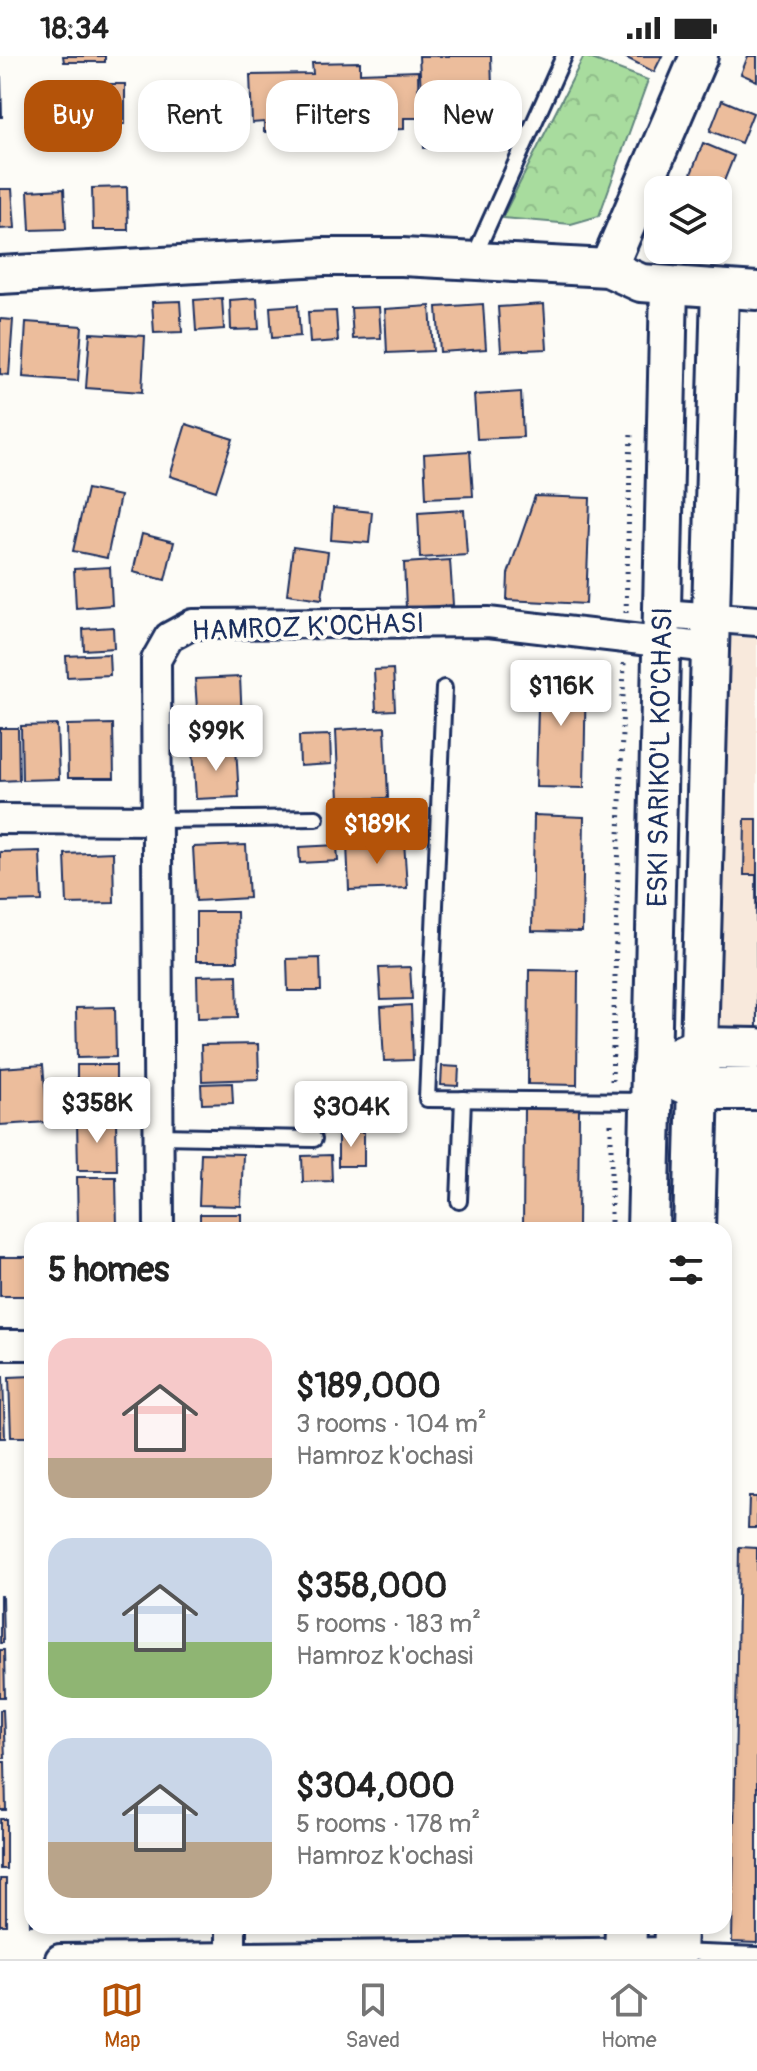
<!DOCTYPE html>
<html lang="en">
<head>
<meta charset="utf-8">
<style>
	:root { --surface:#fff; --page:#f6f6f6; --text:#222; --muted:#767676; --line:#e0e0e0; --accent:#b45309 }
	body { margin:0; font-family:Pangolin,sans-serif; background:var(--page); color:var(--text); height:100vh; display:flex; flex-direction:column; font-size:30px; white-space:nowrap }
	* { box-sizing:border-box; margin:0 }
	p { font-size:26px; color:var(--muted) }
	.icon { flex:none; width:44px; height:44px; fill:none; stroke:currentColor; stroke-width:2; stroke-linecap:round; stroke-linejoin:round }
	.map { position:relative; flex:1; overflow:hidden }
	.drawer { position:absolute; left:24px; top:1166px; width:708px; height:712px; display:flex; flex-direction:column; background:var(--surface); border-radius:24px; box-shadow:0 4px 12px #0003 }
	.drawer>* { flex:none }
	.hud { position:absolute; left:24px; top:24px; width:710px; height:72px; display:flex; gap:16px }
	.fabs { position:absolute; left:644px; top:120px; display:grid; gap:16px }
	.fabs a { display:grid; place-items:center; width:88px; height:88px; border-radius:16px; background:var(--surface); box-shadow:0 4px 12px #0003; font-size:40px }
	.price { position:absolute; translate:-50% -68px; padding:0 18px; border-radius:8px; background:#fff; color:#222; font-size:26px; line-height:52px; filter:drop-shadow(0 2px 4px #0008) }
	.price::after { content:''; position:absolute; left:50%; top:48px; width:24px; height:18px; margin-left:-12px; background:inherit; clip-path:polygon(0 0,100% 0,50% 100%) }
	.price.current { background:var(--accent); color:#fff }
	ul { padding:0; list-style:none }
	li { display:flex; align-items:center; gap:24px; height:200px; padding:0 24px }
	li span { display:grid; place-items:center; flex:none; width:224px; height:160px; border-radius:24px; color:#555 }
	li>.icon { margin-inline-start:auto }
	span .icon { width:96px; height:96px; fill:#fffc; stroke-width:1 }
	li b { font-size:34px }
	h2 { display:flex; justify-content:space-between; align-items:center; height:96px; padding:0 24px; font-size:34px }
	.chip { padding:0 28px; border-radius:24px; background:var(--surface); box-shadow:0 4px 12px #0003; font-size:28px; line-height:72px }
	.chip.current { background:var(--accent); color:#fff }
	.status { display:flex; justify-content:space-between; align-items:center; height:56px; padding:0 40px; background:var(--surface); direction:ltr }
	.status svg { height:22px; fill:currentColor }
	.tab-bar { display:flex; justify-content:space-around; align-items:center; height:112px; border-top:2px solid var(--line); background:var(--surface); font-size:22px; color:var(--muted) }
	.tab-bar a { display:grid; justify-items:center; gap:4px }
	.tab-bar .current { color:var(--accent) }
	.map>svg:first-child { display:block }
	.built { fill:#f8e9dc }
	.forest { fill:url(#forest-crowns); stroke:#62867e; stroke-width:2 }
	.building { fill:#ecbd9c; stroke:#1b2f5e; stroke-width:2 }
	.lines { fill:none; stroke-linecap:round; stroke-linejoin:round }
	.service-casing { stroke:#1b2f5e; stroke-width:20 }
	.minor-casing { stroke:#1b2f5e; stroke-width:34 }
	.tertiary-casing { stroke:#1b2f5e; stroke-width:42 }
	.secondary-casing { stroke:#1b2f5e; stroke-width:46 }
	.path { stroke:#1b2f5e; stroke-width:5; stroke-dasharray:2 6; stroke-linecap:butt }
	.service { stroke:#fdfcf7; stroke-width:14 }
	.minor { stroke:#fdfcf7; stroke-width:28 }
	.tertiary { stroke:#fdfcf7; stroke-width:36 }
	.secondary { stroke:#fdfcf7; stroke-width:40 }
	.labels { text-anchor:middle; stroke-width:8; stroke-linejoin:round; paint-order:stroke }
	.street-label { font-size:28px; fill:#1b2f5e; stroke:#fdfcf7 }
</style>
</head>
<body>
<div class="status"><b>18:34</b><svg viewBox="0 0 49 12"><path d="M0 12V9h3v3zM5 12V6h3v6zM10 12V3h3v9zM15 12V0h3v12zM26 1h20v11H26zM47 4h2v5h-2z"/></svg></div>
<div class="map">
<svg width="757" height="1903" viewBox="0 0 757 1903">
	<defs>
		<pattern id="forest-crowns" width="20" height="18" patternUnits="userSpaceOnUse" patternTransform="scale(2)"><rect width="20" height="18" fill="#a8dc9e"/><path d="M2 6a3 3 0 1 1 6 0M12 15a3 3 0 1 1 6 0" fill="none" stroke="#90bd8a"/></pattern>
	</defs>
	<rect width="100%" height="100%" fill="#fdfcf7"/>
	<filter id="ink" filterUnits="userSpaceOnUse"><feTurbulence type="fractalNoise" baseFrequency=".0125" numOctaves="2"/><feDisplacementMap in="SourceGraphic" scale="16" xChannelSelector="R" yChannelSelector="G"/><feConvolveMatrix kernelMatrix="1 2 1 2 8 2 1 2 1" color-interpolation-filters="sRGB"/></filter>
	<g filter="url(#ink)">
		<polygon class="built" points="726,581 757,582 757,982 718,981"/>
		<polygon class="forest" points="584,0 648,24 599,160 571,168 502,162"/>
		<g class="building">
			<polygon points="63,0 105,0 105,6 64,6"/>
			<polygon points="419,0 491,0 493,63 483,82 469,89 424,92"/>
			<polygon points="623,0 662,0 654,16"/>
			<polygon points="748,0 757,0 757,25 741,18"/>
			<polygon points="360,6 360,17 418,15 419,62 404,62 404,73 363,74 363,63 306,65 306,75 264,76 264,66 252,67 250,19 313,18 312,7"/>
			<polygon points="0,21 1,21 2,61 0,61"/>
			<polygon points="83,28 125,28 125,68 84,69"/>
			<polygon points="722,44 753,57 741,87 710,75"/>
			<polygon points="703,87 734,100 722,130 691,118"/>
			<polygon points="127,131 128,174 93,174 92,132"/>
			<polygon points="0,133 12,133 15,172 0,173"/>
			<polygon points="64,133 66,173 30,174 28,135"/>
			<polygon points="222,242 224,273 196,275 194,244"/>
			<polygon points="257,242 259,273 231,274 230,244"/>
			<polygon points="180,245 182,276 154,277 152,246"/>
			<polygon points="483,248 486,293 440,296 437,251"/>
			<polygon points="544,248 547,293 501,295 498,251"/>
			<polygon points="298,249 300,280 272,282 270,251"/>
			<polygon points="430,250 433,295 387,297 385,253"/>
			<polygon points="379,251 381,282 353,283 351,252"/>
			<polygon points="336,255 338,285 310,287 308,256"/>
			<polygon points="0,263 13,264 9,319 0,318"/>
			<polygon points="26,266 82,270 78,325 23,321"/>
			<polygon points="90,277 145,280 142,336 86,332"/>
			<polygon points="521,336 523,381 477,383 474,339"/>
			<polygon points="186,368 233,383 216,435 170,420"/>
			<polygon points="470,395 473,440 426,442 424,398"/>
			<polygon points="87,433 120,440 107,502 73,495"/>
			<polygon points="535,440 590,442 586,548 507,544 508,518"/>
			<polygon points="333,452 372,456 369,487 331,484"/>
			<polygon points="464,454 467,499 420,502 418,457"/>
			<polygon points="142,478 174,486 165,524 133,516"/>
			<polygon points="293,491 328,496 322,543 287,538"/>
			<polygon points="450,504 453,549 406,552 404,507"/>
			<polygon points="110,511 112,549 76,552 74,513"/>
			<polygon points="113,571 114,592 84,594 83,573"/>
			<polygon points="109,598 110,619 67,621 66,600"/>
			<polygon points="539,611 586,612 584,732 536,731"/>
			<polygon points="393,613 395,654 376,655 374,614"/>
			<polygon points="240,621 242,665 198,667 195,623"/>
			<polygon points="113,668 114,722 68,722 67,669"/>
			<polygon points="57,669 59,723 22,724 21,670"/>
			<polygon points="385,671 388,742 339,744 336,674"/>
			<polygon points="0,672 18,672 19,724 0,725"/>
			<polygon points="330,679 331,708 300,710 299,680"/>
			<polygon points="236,691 239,741 196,743 193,693"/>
			<polygon points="534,759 584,761 582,876 532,875"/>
			<polygon points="745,763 757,763 757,977 756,819 744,819"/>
			<polygon points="404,785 407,832 349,834 347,788"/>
			<polygon points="246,789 249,842 196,845 193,791"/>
			<polygon points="337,789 338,805 300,807 299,791"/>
			<polygon points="40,795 42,845 0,846 0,796"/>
			<polygon points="113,796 114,847 67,848 65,798"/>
			<polygon points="196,856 237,856 238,905 196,905"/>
			<polygon points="320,902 321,935 288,935 287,903"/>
			<polygon points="410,911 412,943 381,944 379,912"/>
			<polygon points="529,914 578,915 577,1029 528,1028"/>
			<polygon points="237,919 238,961 198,962 197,920"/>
			<polygon points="411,949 413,1004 384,1005 381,951"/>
			<polygon points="115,951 116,1001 77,1002 76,952"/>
			<polygon points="258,988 259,1023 202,1025 201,989"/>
			<polygon points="43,1009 48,1066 0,1069 0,1012"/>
			<polygon points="77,1009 116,1009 116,1059 77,1060"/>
			<polygon points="442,1010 459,1011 458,1030 441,1029"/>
			<polygon points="232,1027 233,1047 202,1048 201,1028"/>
			<polygon points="524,1051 579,1052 578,1174 415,1174 415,1170 523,1172"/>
			<polygon points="116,1064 117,1114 78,1114 77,1065"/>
			<rect x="338" y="1076" width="26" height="34"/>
			<polygon points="201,1097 243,1098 241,1150 199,1149"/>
			<polygon points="331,1099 332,1125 303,1126 302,1100"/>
			<polygon points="77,1121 116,1121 117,1171 78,1171"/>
			<rect x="200" y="1158" width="41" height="16"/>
			<rect x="0" y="1201" width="32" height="39"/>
			<polygon points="32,1320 32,1381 11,1381 9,1321"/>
			<polygon points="0,1321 3,1321 5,1382 0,1382"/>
			<polygon points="749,1441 757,1441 757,1472 748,1472"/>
			<polygon points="739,1491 757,1492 757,1887 732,1886"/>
			<polygon points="0,1540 2,1540 3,1587 0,1587"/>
			<polygon points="0,1594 4,1594 5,1641 0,1641"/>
			<polygon points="0,1654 3,1654 5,1702 0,1702"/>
			<polygon points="0,1706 5,1706 6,1754 0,1754"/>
			<rect x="0" y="1763" width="6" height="50"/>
			<rect x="0" y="1823" width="6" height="46"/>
			<polygon points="29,1832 32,1832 32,1869 30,1869"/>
			<rect x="362" y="1870" width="28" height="2"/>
		</g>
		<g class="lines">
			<defs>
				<g id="service">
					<polyline points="473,203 564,0"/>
					<polyline points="444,632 427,1043 651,1045"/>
					<polyline points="158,764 316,762"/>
					<polyline points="159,1080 314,1083"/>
					<polyline points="459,1145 463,1043"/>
					<polyline points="676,1896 757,1899"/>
				</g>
				<g id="minor">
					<polyline points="662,558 757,565"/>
					<polyline points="0,763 158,764"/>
					<polyline points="159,1174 156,604 169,581 193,568 488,566 710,592"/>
					<polyline points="0,1289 32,1289"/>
					<polyline points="231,1870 231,1903"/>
					<polyline points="60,1903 676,1896"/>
				</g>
				<g id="tertiary">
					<polyline points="608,212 699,0"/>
					<polyline points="0,219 323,201 402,201 608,212 641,227 757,235"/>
					<polyline points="699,992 720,233"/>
					<polyline points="652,1014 669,229"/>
				</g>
				<g id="secondary">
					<polyline points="675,1003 699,992 757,993"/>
					<polyline points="675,1023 698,1033 757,1033"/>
					<polyline points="648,1174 652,1014"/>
					<polyline points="694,1174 699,992"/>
					<polyline points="625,1903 626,1870"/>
					<polyline points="675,1903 676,1870"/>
				</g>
			</defs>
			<use href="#service" class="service-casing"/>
			<use href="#minor" class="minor-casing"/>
			<use href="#tertiary" class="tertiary-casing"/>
			<use href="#secondary" class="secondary-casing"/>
			<g class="path">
				<polyline points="626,557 631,375"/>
				<polyline points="612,1025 624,607"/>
				<polyline points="611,1174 611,1063"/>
			</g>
			<use href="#service" class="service"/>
			<use href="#minor" class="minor"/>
			<use href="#tertiary" class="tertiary"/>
			<use href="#secondary" class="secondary"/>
		</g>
	</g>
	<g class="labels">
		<g class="street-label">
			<text transform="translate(308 570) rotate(-2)" y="10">HAMROZ K'OCHASI</text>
			<text transform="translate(659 701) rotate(-89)" y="10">ESKI SARIKO'L KO'CHASI</text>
		</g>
	</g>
</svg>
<div class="fabs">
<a><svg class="icon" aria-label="layers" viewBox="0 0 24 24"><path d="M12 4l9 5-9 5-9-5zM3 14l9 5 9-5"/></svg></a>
</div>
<b class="price" style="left:561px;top:672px">$116K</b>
<b class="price" style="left:216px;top:717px">$99K</b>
<b class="price current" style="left:377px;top:810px">$189K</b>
<b class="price" style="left:97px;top:1089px">$358K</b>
<b class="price" style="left:351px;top:1093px">$304K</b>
<div class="hud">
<a class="chip current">Buy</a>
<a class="chip">Rent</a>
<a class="chip">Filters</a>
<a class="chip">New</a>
</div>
<section class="drawer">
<h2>5 homes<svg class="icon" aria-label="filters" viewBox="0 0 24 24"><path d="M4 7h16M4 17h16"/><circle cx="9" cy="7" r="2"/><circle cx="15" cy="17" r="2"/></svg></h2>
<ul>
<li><span style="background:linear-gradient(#f6c9c9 75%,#b9a48a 0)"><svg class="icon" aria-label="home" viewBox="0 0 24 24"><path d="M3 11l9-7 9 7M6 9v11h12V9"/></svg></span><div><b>$189,000</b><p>3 rooms · 104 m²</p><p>Hamroz k'ochasi</p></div></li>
<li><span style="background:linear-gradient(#c9d6e8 65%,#8fb573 0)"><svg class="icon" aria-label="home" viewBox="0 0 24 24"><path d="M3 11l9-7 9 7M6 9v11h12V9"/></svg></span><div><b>$358,000</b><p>5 rooms · 183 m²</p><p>Hamroz k'ochasi</p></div></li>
<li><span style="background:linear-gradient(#c9d6e8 65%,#b9a48a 0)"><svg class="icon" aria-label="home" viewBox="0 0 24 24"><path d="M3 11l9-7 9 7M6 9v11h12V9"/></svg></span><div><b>$304,000</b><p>5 rooms · 178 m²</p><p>Hamroz k'ochasi</p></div></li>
</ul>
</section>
</div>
<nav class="tab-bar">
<a class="current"><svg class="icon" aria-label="map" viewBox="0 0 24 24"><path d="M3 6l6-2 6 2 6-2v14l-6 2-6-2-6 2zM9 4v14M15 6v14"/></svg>Map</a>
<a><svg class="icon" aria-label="saved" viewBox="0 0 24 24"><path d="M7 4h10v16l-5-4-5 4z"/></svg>Saved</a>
<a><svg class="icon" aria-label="home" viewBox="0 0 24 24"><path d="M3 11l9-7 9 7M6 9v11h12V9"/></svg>Home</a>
</nav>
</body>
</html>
